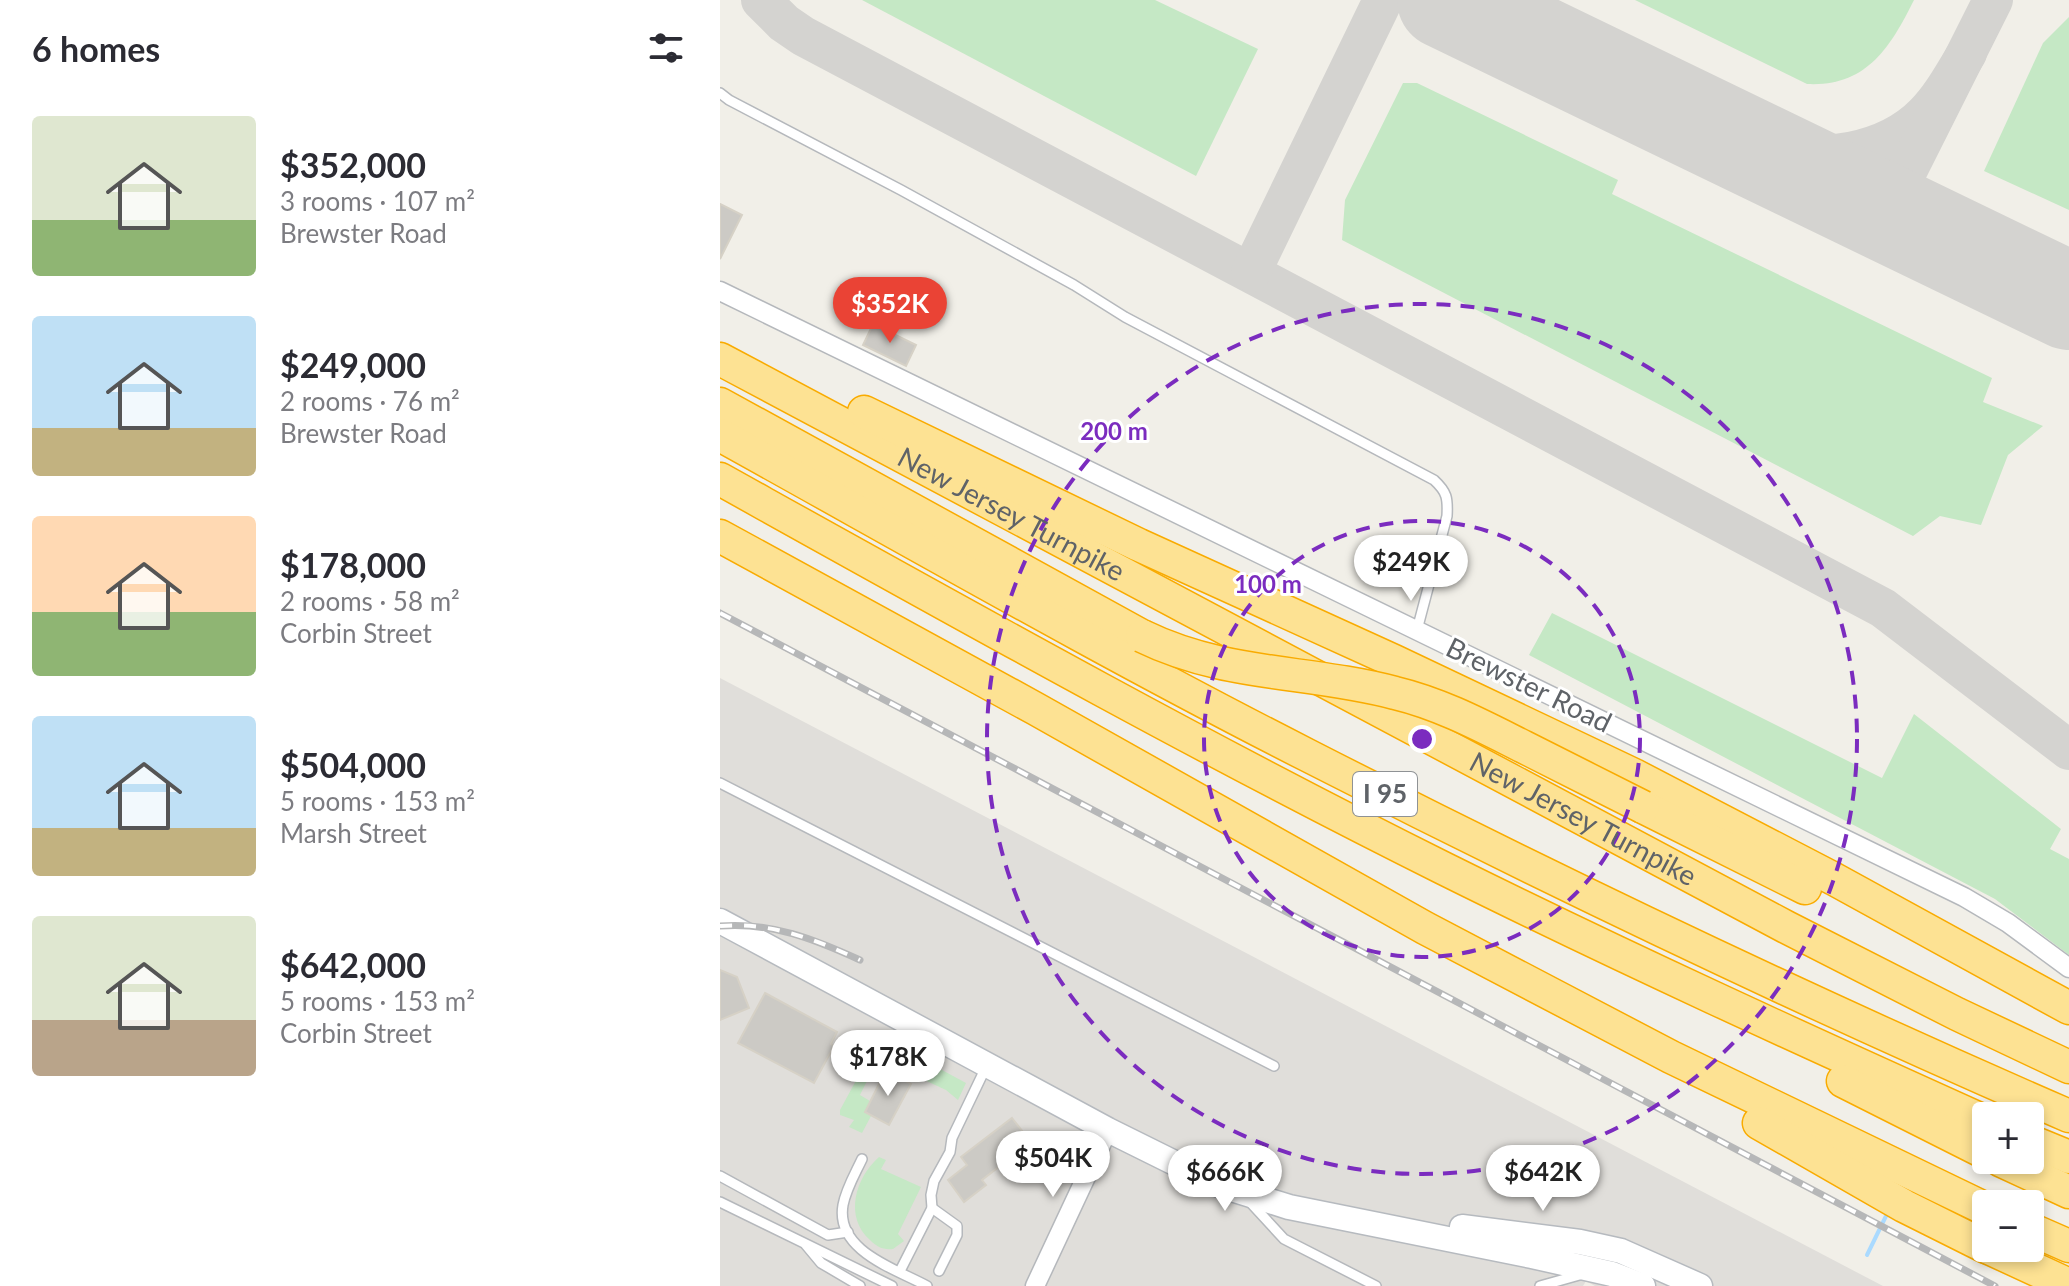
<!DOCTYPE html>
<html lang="en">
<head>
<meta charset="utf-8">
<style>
	:root { --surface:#fff; --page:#f2f2f3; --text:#2b2b33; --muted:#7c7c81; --accent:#ea4335 }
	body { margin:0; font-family:Lato,sans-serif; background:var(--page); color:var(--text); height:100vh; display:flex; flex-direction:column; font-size:30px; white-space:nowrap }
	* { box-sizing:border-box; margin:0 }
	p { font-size:26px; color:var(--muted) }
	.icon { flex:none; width:44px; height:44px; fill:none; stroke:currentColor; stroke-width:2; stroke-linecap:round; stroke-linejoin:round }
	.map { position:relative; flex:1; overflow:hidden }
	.details { display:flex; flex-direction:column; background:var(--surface); width:720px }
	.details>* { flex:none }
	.controls { position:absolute; left:1252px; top:1102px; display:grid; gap:16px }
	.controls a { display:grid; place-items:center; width:72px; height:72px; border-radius:8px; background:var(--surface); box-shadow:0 4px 12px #0003; font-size:40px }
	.price { position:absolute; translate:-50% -68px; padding:0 18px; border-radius:28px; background:#fff; color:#222; font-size:26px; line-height:52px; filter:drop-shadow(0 2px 4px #0008) }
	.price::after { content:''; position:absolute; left:50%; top:48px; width:24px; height:18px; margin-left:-12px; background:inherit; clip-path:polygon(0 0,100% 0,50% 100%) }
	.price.selected { background:var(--accent); color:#fff }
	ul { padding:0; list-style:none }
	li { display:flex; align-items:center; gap:24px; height:200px; padding:0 32px }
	li span { display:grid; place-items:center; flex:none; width:224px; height:160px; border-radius:8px; color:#555 }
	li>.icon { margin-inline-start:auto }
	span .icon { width:96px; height:96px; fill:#fffc; stroke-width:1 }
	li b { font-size:34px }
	h2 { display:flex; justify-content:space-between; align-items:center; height:96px; padding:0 32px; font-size:34px }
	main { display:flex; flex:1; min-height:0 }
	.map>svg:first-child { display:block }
	.industrial { fill:#e0deda }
	.green { fill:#c5e8c5 }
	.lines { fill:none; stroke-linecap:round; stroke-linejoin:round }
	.stream { stroke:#aadaff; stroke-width:4 }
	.taxiway { stroke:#d4d3d0; stroke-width:40 }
	.runway { stroke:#d4d3d0; stroke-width:98 }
	.building { fill:#cccac5; stroke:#d6d1c6; stroke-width:2 }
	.lane-casing { stroke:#b5b8bc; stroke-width:12 }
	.street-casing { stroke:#b5b8bc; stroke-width:21 }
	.secondary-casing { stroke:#b6babf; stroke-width:27 }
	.highway-casing { stroke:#f9ab00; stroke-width:35 }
	.lane { stroke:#fff; stroke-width:9 }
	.street { stroke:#fff; stroke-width:18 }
	.secondary { stroke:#fff; stroke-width:24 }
	.highway { stroke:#fde293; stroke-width:32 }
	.rail-casing { stroke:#b6b7b8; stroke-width:7 }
	.rail { stroke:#fff; stroke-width:4; stroke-dasharray:12; stroke-linecap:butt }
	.highway-bridge-casing { stroke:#f9ab00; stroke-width:35; stroke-linecap:butt }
	.highway-bridge { stroke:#fde293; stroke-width:32 }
	.ring { fill:none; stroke:#7b2cbf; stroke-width:4; stroke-dasharray:14 10 }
	.labels { text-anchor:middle; stroke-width:6; stroke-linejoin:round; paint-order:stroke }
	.shield { fill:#fff; stroke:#8f9295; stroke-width:2 }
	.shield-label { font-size:26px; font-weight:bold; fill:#5f6368 }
	.street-label { font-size:28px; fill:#5f6368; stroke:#fff }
	.centre { fill:#7b2cbf; stroke:#fff; stroke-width:4 }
	.ring-label { font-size:24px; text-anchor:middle; font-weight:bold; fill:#7b2cbf; stroke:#fff; stroke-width:6; stroke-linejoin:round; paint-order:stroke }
</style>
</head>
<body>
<main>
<section class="details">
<h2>6 homes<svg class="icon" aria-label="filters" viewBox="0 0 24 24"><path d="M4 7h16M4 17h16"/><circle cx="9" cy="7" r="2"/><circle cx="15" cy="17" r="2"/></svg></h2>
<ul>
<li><span style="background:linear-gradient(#dfe7d0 65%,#8fb573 0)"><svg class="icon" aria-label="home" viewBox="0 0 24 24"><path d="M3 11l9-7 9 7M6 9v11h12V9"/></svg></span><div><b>$352,000</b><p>3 rooms · 107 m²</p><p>Brewster Road</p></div></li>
<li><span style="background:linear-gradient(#bfe0f5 70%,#c2b280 0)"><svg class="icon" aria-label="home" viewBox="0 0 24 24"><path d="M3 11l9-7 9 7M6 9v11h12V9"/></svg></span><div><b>$249,000</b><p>2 rooms · 76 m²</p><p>Brewster Road</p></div></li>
<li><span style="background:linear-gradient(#ffd9b3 60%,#8fb573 0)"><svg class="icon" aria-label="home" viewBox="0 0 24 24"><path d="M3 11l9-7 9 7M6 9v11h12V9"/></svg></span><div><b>$178,000</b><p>2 rooms · 58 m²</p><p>Corbin Street</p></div></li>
<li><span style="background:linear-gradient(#bfe0f5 70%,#c2b280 0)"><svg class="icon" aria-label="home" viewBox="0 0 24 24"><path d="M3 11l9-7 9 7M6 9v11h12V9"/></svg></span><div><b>$504,000</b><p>5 rooms · 153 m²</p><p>Marsh Street</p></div></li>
<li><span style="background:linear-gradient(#dfe7d0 65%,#b9a48a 0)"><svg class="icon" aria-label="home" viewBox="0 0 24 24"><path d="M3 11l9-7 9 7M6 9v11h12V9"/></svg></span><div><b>$642,000</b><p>5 rooms · 153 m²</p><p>Corbin Street</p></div></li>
</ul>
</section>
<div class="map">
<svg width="1349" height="1286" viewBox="0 0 1349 1286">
	<rect width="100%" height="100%" fill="#f1efe8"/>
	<polygon class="industrial" points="0,678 1163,1286 875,1286 866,1281 863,1286 0,1286"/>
	<g class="green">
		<polygon points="142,0 435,0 538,49 476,176"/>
		<path d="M 915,0 L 1194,0 C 1170,48 1146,87 1087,84 Z"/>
		<polygon points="1349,17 1349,210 1264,171 1323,43"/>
		<polygon points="683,83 697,83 898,180 892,194 1272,378 1263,402 1323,426 1288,455 1261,525 1220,516 1193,536 622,240 625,200"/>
		<polygon points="832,613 1162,778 1194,714 1341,829 1330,849 1349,859 1349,955 1275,899 809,655"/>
		<polygon points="163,1038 246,1083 238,1100 226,1090 200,1078 198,1080 165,1063 159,1072 148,1079 140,1095 150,1101 145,1112 151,1116 142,1133 129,1127 134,1120 120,1115 120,1110 152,1051"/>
		<path d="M 159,1157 L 166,1160 L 161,1169 L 201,1187 L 178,1234 L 184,1241 L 173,1249 C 163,1250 157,1247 150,1240 C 124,1217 135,1178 159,1157 Z"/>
	</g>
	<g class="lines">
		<polyline class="stream" points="1147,1255 1167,1214"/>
		<g class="taxiway">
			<polyline points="41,0 64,23 83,36 1163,608 1349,750"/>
			<path d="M 1007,136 C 1020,141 1034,148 1048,151 C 1100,162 1166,154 1205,114 C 1222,97 1234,74 1247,53"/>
			<polyline points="1166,213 1273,0"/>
			<polyline points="531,272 663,0"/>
		</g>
		<polyline class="runway" points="726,0 1349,301"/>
	</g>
	<g class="building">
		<polygon points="0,204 22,215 0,259"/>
		<polygon points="153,324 196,345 186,366 143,345"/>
		<polygon points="0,970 17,977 29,1008 0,1020"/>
		<polygon points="45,993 117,1032 111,1044 114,1046 94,1083 18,1043"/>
		<polygon points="166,1070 191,1084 169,1125 145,1112"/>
		<polygon points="292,1118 311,1142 262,1180 266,1185 244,1202 228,1180 247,1165 241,1157"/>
	</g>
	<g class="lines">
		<defs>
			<g id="lane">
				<path d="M 0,93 L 9,100 L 181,190 L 354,285 L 405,317 L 714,480 C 727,492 728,498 727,516 L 697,630"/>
				<polyline points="0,783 554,1066"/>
				<path d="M 142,1159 C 135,1174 126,1189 123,1205 C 115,1251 176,1269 207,1286"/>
				<polyline points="0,1176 108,1235 128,1232"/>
				<polyline points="529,1201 564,1239 656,1286"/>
				<polyline points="0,1202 172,1286"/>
				<polyline points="212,1208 237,1226 237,1235 219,1271"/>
				<polyline points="86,1245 101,1263 140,1286"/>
				<polyline points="180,1271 212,1208 211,1195 214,1181 230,1152 232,1138 267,1065"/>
				<polyline points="820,1286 863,1274"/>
			</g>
			<g id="street">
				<polyline points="0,291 1244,897 1288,923 1349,968"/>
				<polyline points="315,1286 388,1130"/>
			</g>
			<g id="secondary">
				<polyline points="0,921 388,1130 499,1185 569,1207 812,1256 892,1274 923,1286"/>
				<polyline points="742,1227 860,1242 901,1251 980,1286"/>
			</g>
			<g id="highway">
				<path id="s1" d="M 0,359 L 1066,927 L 1237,1014 L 1349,1067"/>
				<polyline points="0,404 422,636"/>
				<polyline points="144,412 419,545 674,661 914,775 1114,879 1349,1008"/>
				<path d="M 0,435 C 195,543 388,654 587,755 C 837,883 1091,1004 1349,1116"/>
				<path d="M 0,479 C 239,612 478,746 723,868 C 902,957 1084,1040 1266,1122"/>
				<polyline points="0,536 316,709 705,928 951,1057 1266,1209"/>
				<polyline points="923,807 1085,888"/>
				<polyline points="1123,1081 1266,1153"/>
				<polyline points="1039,1123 1184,1206 1266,1247"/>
				<polyline points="1310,1141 1349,1157"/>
				<polyline points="1280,1160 1349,1192"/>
				<polyline points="1310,1229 1349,1246"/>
				<polyline points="1269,1248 1349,1285"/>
			</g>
		</defs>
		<use href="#lane" class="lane-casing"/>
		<use href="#street" class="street-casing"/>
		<use href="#secondary" class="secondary-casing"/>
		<use href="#highway" class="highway-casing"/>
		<use href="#lane" class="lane"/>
		<use href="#street" class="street"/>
		<use href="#secondary" class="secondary"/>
		<use href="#highway" class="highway"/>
		<defs>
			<g id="rail">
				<polyline points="0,613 1275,1286"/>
				<path d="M 0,926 C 52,922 94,939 140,960"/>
			</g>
		</defs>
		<use href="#rail" class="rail-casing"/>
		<use href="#rail" class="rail"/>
		<defs>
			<path id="highway-bridge" d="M 422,636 C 506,677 588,670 675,693 C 721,704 762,726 804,747 C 844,767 883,787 923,807"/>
		</defs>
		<use href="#highway-bridge" class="highway-bridge-casing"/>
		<use href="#highway-bridge" class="highway-bridge"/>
	</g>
	<g class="ring">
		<circle cx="702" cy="739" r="218"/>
		<circle cx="702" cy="739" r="435"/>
	</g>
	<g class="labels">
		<rect class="shield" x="633" y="772" width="64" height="44" rx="6"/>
		<g class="shield-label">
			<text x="665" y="803">I 95</text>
		</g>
		<g class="street-label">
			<text dy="10" stroke="none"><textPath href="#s1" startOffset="330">New Jersey Turnpike</textPath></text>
			<text transform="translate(809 685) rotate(26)" y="10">Brewster Road</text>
			<text dy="10" stroke="none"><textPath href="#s1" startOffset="978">New Jersey Turnpike</textPath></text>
		</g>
	</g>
	<circle cx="702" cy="739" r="12" class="centre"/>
	<g class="ring-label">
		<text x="394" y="440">200 m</text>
		<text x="548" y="593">100 m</text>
	</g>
</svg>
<div class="controls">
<a>+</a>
<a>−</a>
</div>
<b class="price selected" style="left:170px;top:345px">$352K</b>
<b class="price" style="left:691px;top:603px">$249K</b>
<b class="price" style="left:168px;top:1098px">$178K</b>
<b class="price" style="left:333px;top:1199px">$504K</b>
<b class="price" style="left:505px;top:1213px">$666K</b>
<b class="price" style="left:823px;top:1213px">$642K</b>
</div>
</main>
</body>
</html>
